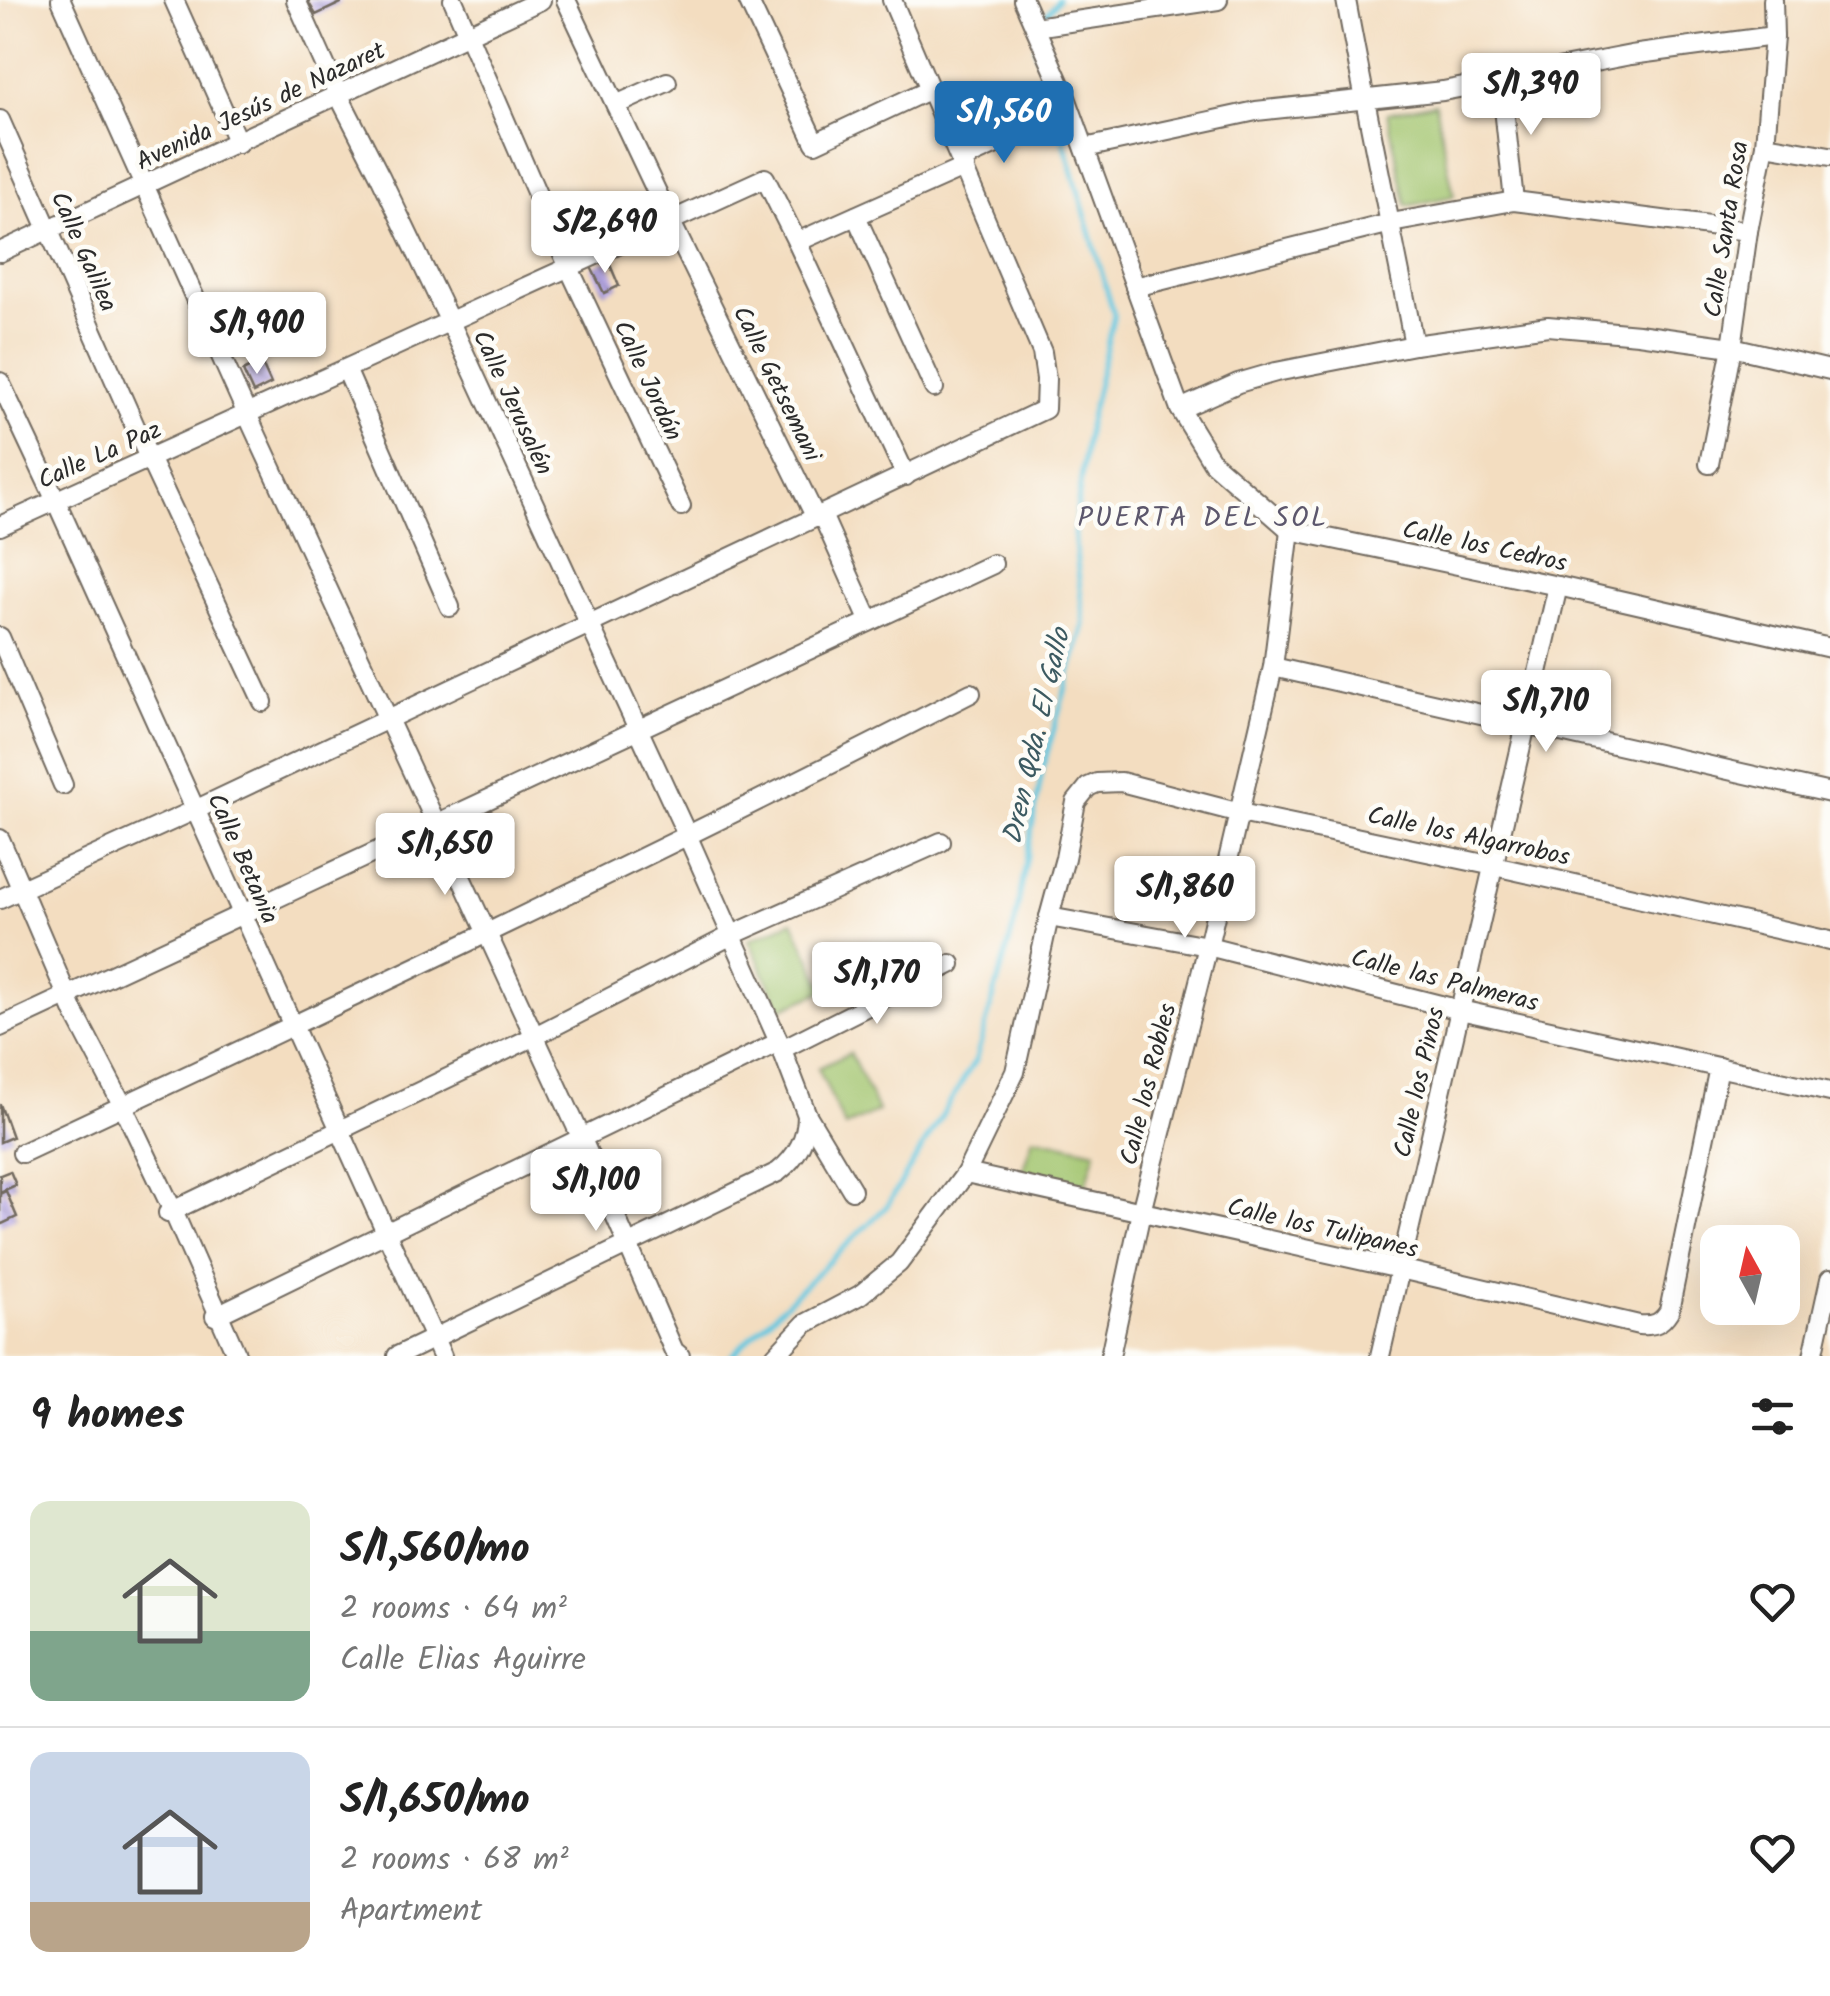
<!DOCTYPE html>
<html lang="en">
<head>
<meta charset="utf-8">
<style>
	:root { --surface:#fff; --page:#f2f2f2; --text:#222; --muted:#767676; --line:#e0e0e0; --accent:#1f6fb2 }
	body { margin:0; font-family:Kalam,sans-serif; background:var(--page); color:var(--text); height:100vh; display:flex; flex-direction:column; font-size:38px; white-space:nowrap }
	* { box-sizing:border-box; margin:0 }
	p { font-size:32px; color:var(--muted) }
	.icon { flex:none; width:55px; height:55px; fill:none; stroke:currentColor; stroke-width:2; stroke-linecap:round; stroke-linejoin:round }
	.map { position:relative; height:1356px; overflow:hidden }
	.side { display:flex; flex-direction:column; background:var(--surface); flex:1 }
	.side>* { flex:none }
	.needle { width:65px; rotate:352deg }
	.tools { position:absolute; left:1700px; top:1225px; display:grid; gap:20px }
	.tools a { display:grid; place-items:center; width:100px; height:100px; border-radius:20px; background:var(--surface); box-shadow:0 10px 40px #0002; font-size:50px }
	.price { position:absolute; translate:-50% -85px; padding:0 22px; border-radius:10px; background:#fff; color:#222; font-size:32px; line-height:65px; filter:drop-shadow(0 2px 5px #0008) }
	.price::after { content:''; position:absolute; left:50%; top:60px; width:30px; height:22px; margin-left:-15px; background:inherit; clip-path:polygon(0 0,100% 0,50% 100%) }
	.price.active { background:var(--accent); color:#fff }
	ul { padding:0; list-style:none }
	li { display:flex; align-items:center; gap:30px; height:250px; padding:0 30px }
	li+li { border-top:2px solid var(--line) }
	li span { display:grid; place-items:center; flex:none; width:280px; height:200px; border-radius:20px; color:#555 }
	li>.icon { margin-inline-start:auto }
	span .icon { width:120px; height:120px; fill:#fffc; stroke-width:1 }
	li b { font-size:42px }
	h2 { display:flex; justify-content:space-between; align-items:center; height:120px; padding:0 30px; font-size:42px }
	.map>svg:first-child { display:block }
	.garden { fill:#a2c56e; stroke:#66784c; stroke-width:2.5 }
	.lines { fill:none; stroke-linecap:round; stroke-linejoin:round }
	.stream { stroke:#62c7e0; stroke-width:5 }
	.building { fill:url(#building-back-hatch) }
	.minor-casing { stroke:#71695f; stroke-width:22 }
	.minor { stroke:#fff; stroke-width:18 }
	.labels { text-anchor:middle; stroke-width:9; stroke-linejoin:round; paint-order:stroke }
	.street-label { font-size:25px; fill:#2b2b2b; stroke:#fdfcf7 }
	.neighbourhood-label { font-size:28px; letter-spacing:2.5px; fill:#5c576c; stroke:#fdfcf7 }
	.water-label { font-size:28px; font-style:italic; fill:#3c5a61; stroke:#fdfcf7 }
</style>
</head>
<body>
<div class="map">
<svg width="1830" height="1356" viewBox="0 0 1830 1356">
	<defs>
		<pattern id="building-back-hatch" width="6" height="6" patternUnits="userSpaceOnUse" patternTransform="scale(2.5)"><rect width="6" height="6" fill="#b7a9e5"/><path d="M-1 5l2 2M0 0l6 6M5-1l2 2" fill="none" stroke="#958aba"/></pattern>
	</defs>
	<rect width="100%" height="100%" fill="#fdfcf7"/>
	<filter id="ink" filterUnits="userSpaceOnUse"><feTurbulence type="fractalNoise" baseFrequency=".01" numOctaves="2"/><feDisplacementMap in="SourceGraphic" scale="20" xChannelSelector="R" yChannelSelector="G"/><feConvolveMatrix kernelMatrix="1 2 1 2 8 2 1 2 1" color-interpolation-filters="sRGB"/></filter>
	<filter id="wash" filterUnits="userSpaceOnUse"><feTurbulence type="fractalNoise" baseFrequency=".0048" numOctaves="4" result="noise"/><feDisplacementMap in="SourceGraphic" scale="40" xChannelSelector="R" yChannelSelector="G"/><feGaussianBlur stdDeviation="2.25" result="paint"/><feColorMatrix in="noise" values="0 0 0 0 0 0 0 0 0 0 0 0 0 0 0 0 0 1.4 0 .05"/><feComposite in="paint" operator="in"/></filter>
	<g filter="url(#wash)">
		<rect width="100%" height="100%" fill="#f3ddc0"/>
		<g class="garden">
			<polygon points="1435,103 1454,196 1407,206 1387,113"/>
			<polygon points="793,921 825,990 781,1009 749,940"/>
			<polygon points="850,1053 878,1111 845,1127 818,1068"/>
			<polygon points="1033,1137 1096,1151 1085,1188 1021,1175"/>
		</g>
		<g class="lines">
			<g class="stream">
				<polyline points="1040,19 1045,16 1058,0"/>
				<polyline points="731,1356 887,1206 976,1059 1015,922 1043,767 1084,625 1074,533 1088,425 1114,315 1055,110 1035,47"/>
			</g>
		</g>
		<g id="blocks">
			<g class="building">
				<polygon points="307,0 340,0 341,3 316,15"/>
				<polygon points="608,260 619,286 604,293 591,267"/>
				<polygon points="261,362 271,384 253,393 243,371"/>
				<polygon points="0,1104 12,1137 0,1142"/>
				<polygon points="10,1171 16,1185 0,1192 0,1175"/>
				<polygon points="6,1191 17,1217 0,1225 0,1194"/>
			</g>
		</g>
	</g>
	<g filter="url(#ink)">
		<use href="#blocks" fill-opacity="0" stroke="#71695f" stroke-width="2.5"/>
		<g class="lines">
			<defs>
				<g id="minor">
					<polyline points="61,0 247,414 582,1139 674,1351 680,1356"/>
					<polyline points="174,0 238,143"/>
					<polyline points="296,0 339,96 380,176 450,322 688,837 779,1042 807,1115 852,1190"/>
					<polyline points="453,0 569,268 681,506"/>
					<polyline points="566,0 671,222 816,518"/>
					<polyline points="748,0 815,143 930,89"/>
					<polyline points="1023,0 1067,100 1180,409 1213,463 1290,530 1558,586 1830,648"/>
					<path d="M 1346,0 C 1367,116 1392,230 1414,345"/>
					<polyline points="1035,27 1218,0"/>
					<polyline points="1501,80 1514,201"/>
					<polyline points="616,105 667,82"/>
					<polyline points="0,120 149,458 263,702"/>
					<polyline points="1765,145 1830,156"/>
					<polyline points="1085,148 1256,111 1443,91 1631,55 1774,36"/>
					<polyline points="961,160 1027,130"/>
					<polyline points="856,216 934,388"/>
					<polyline points="797,242 965,167"/>
					<polyline points="0,252 541,0"/>
					<polyline points="1135,287 1391,223 1514,201 1748,231"/>
					<polyline points="346,369 450,607"/>
					<polyline points="0,382 56,501 442,1356"/>
					<polyline points="1180,409 1238,383 1276,372 1414,345 1548,326 1638,334 1732,347 1830,370"/>
					<polyline points="1709,464 1732,347 1748,231 1765,145 1774,36 1773,0"/>
					<polyline points="822,515 869,620"/>
					<polyline points="0,526 765,178 797,242 906,476"/>
					<polyline points="0,637 63,785"/>
					<polyline points="1273,667 1830,793"/>
					<polyline points="0,839 74,1012 123,1106 173,1211 237,1356"/>
					<polyline points="0,899 195,810 1045,409 1046,379 1042,352 892,0"/>
					<polyline points="1049,917 1208,946 1460,1010 1830,1092"/>
					<polyline points="0,1027 993,564"/>
					<polyline points="782,1049 951,964"/>
					<path d="M 22,1153 C 340,1004 658,854 971,693"/>
					<path d="M 966,1173 L 1400,1269 L 1639,1325 C 1654,1326 1661,1324 1669,1311 L 1719,1067"/>
					<polyline points="168,1213 535,1036 732,935 941,842"/>
					<polyline points="215,1316 779,1042"/>
					<path d="M 397,1356 L 778,1172 C 797,1157 807,1139 807,1115"/>
					<polyline points="775,1356 805,1324 860,1295 899,1263 966,1173 1015,1072 1049,917 1065,858 1076,802 1088,787 1097,783 1121,782 1240,813 1494,866 1830,941"/>
					<polyline points="1110,1356 1141,1212 1208,946 1273,667 1290,530"/>
					<polyline points="1380,1356 1558,586"/>
					<polyline points="1813,1356 1830,1279"/>
				</g>
			</defs>
			<use href="#minor" class="minor-casing"/>
			<use href="#minor" class="minor"/>
		</g>
	</g>
	<g class="labels">
		<g class="street-label">
			<text transform="translate(260 105) rotate(-25)" y="9">Avenida Jesús de Nazaret</text>
			<text transform="translate(1725 229) rotate(-81)" y="9">Calle Santa Rosa</text>
			<text transform="translate(85 251) rotate(66)" y="9">Calle Galilea</text>
			<text transform="translate(649 380) rotate(65)" y="9">Calle Jordán</text>
			<text transform="translate(778 383) rotate(64)" y="9">Calle Getsemani</text>
			<text transform="translate(514 402) rotate(65)" y="9">Calle Jerusalén</text>
			<text transform="translate(99 454) rotate(-24)" y="9">Calle La Paz</text>
			<text transform="translate(1485 545) rotate(12)" y="9">Calle los Cedros</text>
			<text transform="translate(1469 835) rotate(12)" y="9">Calle los Algarrobos</text>
			<text transform="translate(244 858) rotate(66)" y="9">Calle Betania</text>
			<text transform="translate(1445 979) rotate(14)" y="9">Calle las Palmeras</text>
			<text transform="translate(1418 1082) rotate(-77)" y="9">Calle los Pinos</text>
			<text transform="translate(1147 1084) rotate(-76)" y="9">Calle los Robles</text>
			<text transform="translate(1323 1227) rotate(13)" y="9">Calle los Tulipanes</text>
		</g>
		<g class="neighbourhood-label">
			<text x="1203" y="526">PUERTA DEL SOL</text>
		</g>
		<g class="water-label">
			<text transform="translate(1035 736) rotate(-77)" y="10">Dren Qda. El Gallo</text>
		</g>
	</g>
</svg>
<div class="tools">
<a><svg class="needle" viewBox="-14 -14 28 28"><path d="M0-13l5 13h-10z" fill="#e53935"/><path d="M0 13l5-13h-10z" fill="#767676"/></svg></a>
</div>
<b class="price" style="left:1531px;top:138px">S/1,390</b>
<b class="price active" style="left:1004px;top:166px">S/1,560</b>
<b class="price" style="left:605px;top:276px">S/2,690</b>
<b class="price" style="left:257px;top:377px">S/1,900</b>
<b class="price" style="left:1546px;top:755px">S/1,710</b>
<b class="price" style="left:445px;top:898px">S/1,650</b>
<b class="price" style="left:1185px;top:941px">S/1,860</b>
<b class="price" style="left:877px;top:1027px">S/1,170</b>
<b class="price" style="left:596px;top:1234px">S/1,100</b>
</div>
<section class="side">
<h2>9 homes<svg class="icon" aria-label="filters" viewBox="0 0 24 24"><path d="M4 7h16M4 17h16"/><circle cx="9" cy="7" r="2"/><circle cx="15" cy="17" r="2"/></svg></h2>
<ul>
<li><span style="background:linear-gradient(#dfe7d0 65%,#7fa58c 0)"><svg class="icon" aria-label="home" viewBox="0 0 24 24"><path d="M3 11l9-7 9 7M6 9v11h12V9"/></svg></span><div><b>S/1,560/mo</b><p>2 rooms · 64 m²</p><p>Calle Elias Aguirre</p></div><svg class="icon" aria-label="heart" viewBox="0 0 24 24"><path d="M12 20l-8-8c-3-5 5-10 8-4 3-6 11-1 8 4z"/></svg></li>
<li><span style="background:linear-gradient(#c9d6e8 75%,#b9a48a 0)"><svg class="icon" aria-label="home" viewBox="0 0 24 24"><path d="M3 11l9-7 9 7M6 9v11h12V9"/></svg></span><div><b>S/1,650/mo</b><p>2 rooms · 68 m²</p><p>Apartment</p></div><svg class="icon" aria-label="heart" viewBox="0 0 24 24"><path d="M12 20l-8-8c-3-5 5-10 8-4 3-6 11-1 8 4z"/></svg></li>
</ul>
</section>
</body>
</html>
